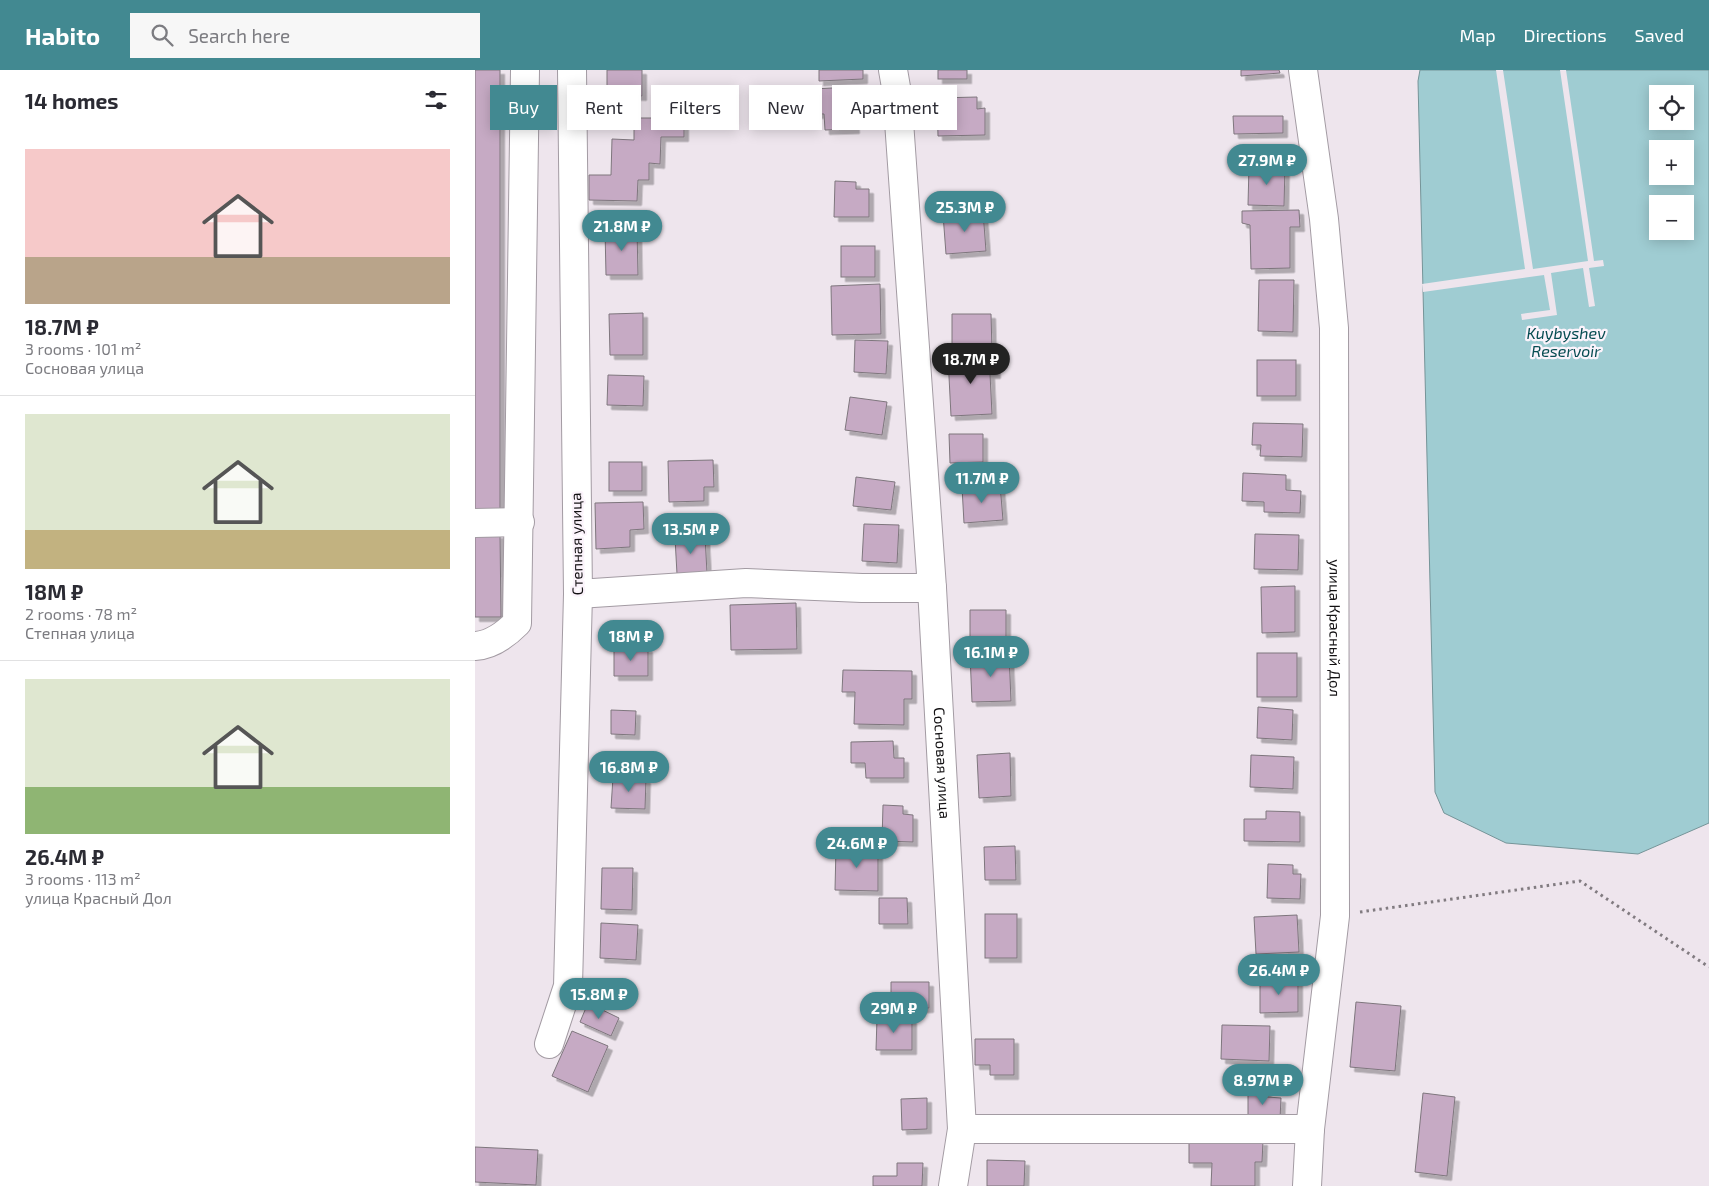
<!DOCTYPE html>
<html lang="en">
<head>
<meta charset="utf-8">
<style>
	:root { --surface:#fff; --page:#f7f7f7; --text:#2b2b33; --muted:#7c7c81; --line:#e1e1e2; --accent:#428991 }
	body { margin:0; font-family:"Exo 2",sans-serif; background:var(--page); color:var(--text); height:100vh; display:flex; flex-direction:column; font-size:19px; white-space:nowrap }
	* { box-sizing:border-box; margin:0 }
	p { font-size:16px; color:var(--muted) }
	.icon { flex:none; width:28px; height:28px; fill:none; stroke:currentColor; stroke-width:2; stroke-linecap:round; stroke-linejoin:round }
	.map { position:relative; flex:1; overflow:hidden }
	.details { display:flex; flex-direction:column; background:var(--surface); width:475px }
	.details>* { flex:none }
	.banner { position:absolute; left:15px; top:15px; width:475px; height:45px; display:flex; gap:10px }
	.fabs { position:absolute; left:1174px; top:15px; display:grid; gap:10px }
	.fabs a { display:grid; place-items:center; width:45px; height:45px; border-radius:0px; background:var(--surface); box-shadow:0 2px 12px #0003; font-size:25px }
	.price { position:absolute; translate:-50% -42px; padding:0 11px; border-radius:18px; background:var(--accent); color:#fff; font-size:16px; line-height:32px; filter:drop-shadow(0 1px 2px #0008) }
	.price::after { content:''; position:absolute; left:50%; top:30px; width:15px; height:11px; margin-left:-8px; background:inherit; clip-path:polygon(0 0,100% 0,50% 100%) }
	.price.on { background:#222; color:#fff }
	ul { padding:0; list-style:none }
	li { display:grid; align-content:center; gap:10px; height:265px; padding:0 25px }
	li+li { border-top:1px solid var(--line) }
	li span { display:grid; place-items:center; height:155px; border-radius:0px; color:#555 }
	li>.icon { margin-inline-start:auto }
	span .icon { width:90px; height:90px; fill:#fffc; stroke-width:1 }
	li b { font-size:21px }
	h2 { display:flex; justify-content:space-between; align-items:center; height:60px; padding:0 25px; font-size:21px }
	.chip { padding:0 18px; border-radius:0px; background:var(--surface); box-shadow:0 2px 12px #0003; font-size:18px; line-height:45px }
	.chip.on { background:var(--accent); color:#fff }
	header { display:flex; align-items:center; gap:30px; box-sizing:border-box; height:70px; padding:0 25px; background:var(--accent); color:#fff }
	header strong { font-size:24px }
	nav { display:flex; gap:28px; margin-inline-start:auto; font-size:18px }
	.search { width:350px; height:45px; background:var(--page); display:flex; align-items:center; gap:12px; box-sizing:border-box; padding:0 18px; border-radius:0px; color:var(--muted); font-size:19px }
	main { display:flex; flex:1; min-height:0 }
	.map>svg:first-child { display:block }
	.water { fill:#9fccd2; stroke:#759498; fill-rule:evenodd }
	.pier { fill:#eee5ed }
	.building { fill:#c6aac4; stroke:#7e767d; filter:url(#shadow) }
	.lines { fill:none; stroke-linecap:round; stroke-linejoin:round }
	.minor-casing { stroke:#a39ba3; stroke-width:30 }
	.path { stroke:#817b80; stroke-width:3; stroke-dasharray:2.5 4; stroke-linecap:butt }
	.minor { stroke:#fff; stroke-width:28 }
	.labels { text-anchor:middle; stroke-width:4.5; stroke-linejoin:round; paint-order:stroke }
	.street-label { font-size:15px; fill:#121012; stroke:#fbf3fb }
	.water-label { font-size:16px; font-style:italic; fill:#074c52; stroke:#fbf3fb }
</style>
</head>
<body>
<header>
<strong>Habito</strong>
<div class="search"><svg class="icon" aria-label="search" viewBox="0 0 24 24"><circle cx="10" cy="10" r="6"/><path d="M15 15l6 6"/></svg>Search here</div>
<nav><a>Map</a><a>Directions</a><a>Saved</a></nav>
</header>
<main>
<section class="details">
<h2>14 homes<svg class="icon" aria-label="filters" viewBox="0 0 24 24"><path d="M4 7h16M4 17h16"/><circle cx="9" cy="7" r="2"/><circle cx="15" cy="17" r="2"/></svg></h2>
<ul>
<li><span style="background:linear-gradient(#f6c9c9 70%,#b9a48a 0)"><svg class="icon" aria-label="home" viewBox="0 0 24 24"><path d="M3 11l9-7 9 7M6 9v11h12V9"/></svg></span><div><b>18.7M ₽</b><p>3 rooms · 101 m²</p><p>Сосновая улица</p></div></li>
<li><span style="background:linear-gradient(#dfe7d0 75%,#c2b280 0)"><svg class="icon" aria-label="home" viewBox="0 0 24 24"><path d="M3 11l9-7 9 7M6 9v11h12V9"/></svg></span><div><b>18M ₽</b><p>2 rooms · 78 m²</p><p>Степная улица</p></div></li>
<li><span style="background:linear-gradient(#dfe7d0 70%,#8fb573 0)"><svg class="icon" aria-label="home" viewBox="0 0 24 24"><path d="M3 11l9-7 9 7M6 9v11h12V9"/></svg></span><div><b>26.4M ₽</b><p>3 rooms · 113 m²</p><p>улица Красный Дол</p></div></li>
</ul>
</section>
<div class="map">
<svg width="1234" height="1116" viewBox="0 0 1234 1116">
	<defs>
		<filter id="shadow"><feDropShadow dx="4.5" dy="4.5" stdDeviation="0" flood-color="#0004"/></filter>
	</defs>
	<rect width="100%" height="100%" fill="#eee5ed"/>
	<path class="water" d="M 945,0 L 1234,0 L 1234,753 L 1163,784 L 1031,773 L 969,743 L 960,722 L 943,11 ZM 1182,24 L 1210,24 L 1210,51 L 1182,51 ZM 1182,79 L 1210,79 L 1210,106 L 1182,106 ZM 1182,134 L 1210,134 L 1210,161 L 1182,161 Z"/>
	<polygon class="pier" points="1021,0 1028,0 1058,199 1113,191 1085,0 1091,0 1119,191 1128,190 1129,196 1114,198 1120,236 1114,237 1108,198 1076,203 1082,245 1047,250 1046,244 1075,240 1069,205 948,222 947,214 1050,199"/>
	<g class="building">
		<rect x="0" y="0" width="25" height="443"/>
		<polygon points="132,0 167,0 167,26 132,25"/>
		<polygon points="344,0 388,0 388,9 344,11"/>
		<rect x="463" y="0" width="29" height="9"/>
		<polygon points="766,0 804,0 805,3 766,6"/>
		<polygon points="395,16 396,40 379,41 380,59 350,60 349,44 339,44 338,19"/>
		<polygon points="502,27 502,39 510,38 510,65 463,66 462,28"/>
		<polygon points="758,46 808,46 808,63 759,64"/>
		<polygon points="159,48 209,48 209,67 186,67 185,94 174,93 174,110 163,110 162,131 114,130 114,105 136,105 137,69 159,70"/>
		<polygon points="774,96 810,97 809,136 773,135"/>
		<polygon points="360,111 381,112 381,119 394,119 394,147 359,147"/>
		<polygon points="824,140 825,157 815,157 815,198 776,199 775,155 767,153 767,141"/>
		<polygon points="508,141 511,181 471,184 468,144"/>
		<polygon points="162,158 163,205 131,205 130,159"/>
		<rect x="366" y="176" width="34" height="31"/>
		<polygon points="784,210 819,210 818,262 783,261"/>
		<polygon points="405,214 406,264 357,265 356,216"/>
		<polygon points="168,243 168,285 135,285 134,244"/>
		<polygon points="477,244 516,244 517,281 477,281"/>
		<polygon points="380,270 413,271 411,304 379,302"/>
		<polygon points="520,285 521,304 515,304 517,344 476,346 473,287"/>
		<rect x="782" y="290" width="39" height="36"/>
		<polygon points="133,305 169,306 168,336 132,335"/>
		<polygon points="375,327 412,332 407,365 370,360"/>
		<polygon points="778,353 828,354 827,387 785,386 786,375 777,375"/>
		<polygon points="474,364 508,364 508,392 475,393"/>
		<polygon points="238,390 239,417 229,417 229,431 194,432 193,391"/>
		<rect x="134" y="392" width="33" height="29"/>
		<polygon points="768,403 811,405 811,420 826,421 825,443 789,442 789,432 767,431"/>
		<polygon points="381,407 420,412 416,440 378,436"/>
		<polygon points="525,414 528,450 489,453 487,417"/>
		<polygon points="168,432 169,459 155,460 155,477 121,479 120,433"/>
		<polygon points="389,454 424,455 422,493 387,491"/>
		<polygon points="0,464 25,464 26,547 0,547"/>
		<polygon points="780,464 824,465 823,500 779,499"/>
		<polygon points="230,466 232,503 202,504 200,468"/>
		<polygon points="820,516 820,562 787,563 786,517"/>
		<polygon points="321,533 322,579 256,580 255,535"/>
		<polygon points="495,540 531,540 531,575 495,576"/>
		<polygon points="173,578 173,606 139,606 139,579"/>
		<polygon points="534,583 536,631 497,632 495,584"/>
		<rect x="782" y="583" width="40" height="44"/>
		<polygon points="368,600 437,601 437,629 429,629 429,655 379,654 380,622 367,622"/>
		<polygon points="783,637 818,640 817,670 782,668"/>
		<polygon points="136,640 161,641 160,665 136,664"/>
		<polygon points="418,671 419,688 429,688 429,708 391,708 390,693 376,693 376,672"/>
		<polygon points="535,683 536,726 504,728 502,685"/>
		<polygon points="776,685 819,687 818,719 775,717"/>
		<polygon points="138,707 171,709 170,739 136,738"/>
		<polygon points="408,735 428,736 428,744 438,745 438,772 407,771"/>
		<polygon points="791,741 825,742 825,772 769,771 769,749 791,749"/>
		<polygon points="540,776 541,810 510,810 509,777"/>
		<polygon points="361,777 403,778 403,821 360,820"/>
		<polygon points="793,794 818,795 818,804 826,804 825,829 792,828"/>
		<polygon points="127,798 158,798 157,840 126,839"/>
		<polygon points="404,828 432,828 433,854 404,854"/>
		<rect x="510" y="844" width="32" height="44"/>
		<polygon points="822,845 824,882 781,884 779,847"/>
		<polygon points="126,853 163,855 161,890 125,888"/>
		<polygon points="785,909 823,909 823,942 785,943"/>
		<polygon points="416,912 454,912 454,938 416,939"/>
		<polygon points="881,932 926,936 920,1001 875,997"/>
		<polygon points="113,933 144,948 136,966 105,952"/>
		<polygon points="402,948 437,949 437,980 401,980"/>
		<polygon points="747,955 795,956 794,991 746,989"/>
		<polygon points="97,961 133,976 113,1022 77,1006"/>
		<polygon points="500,969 539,969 539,1005 515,1005 515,995 500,995"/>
		<polygon points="773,1021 792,1022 792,1027 806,1028 805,1049 773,1048"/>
		<polygon points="948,1023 980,1027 972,1106 940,1102"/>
		<polygon points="452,1028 452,1059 427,1060 426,1029"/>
		<polygon points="714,1071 788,1071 787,1092 780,1092 780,1116 736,1116 737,1093 714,1093"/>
		<polygon points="0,1077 63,1080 61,1115 0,1112"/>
		<polygon points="512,1090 550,1091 549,1116 512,1116"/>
		<polygon points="422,1093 448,1093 447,1116 398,1116 398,1106 422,1106"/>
	</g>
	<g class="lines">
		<defs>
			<g id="minor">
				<path id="s1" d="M 418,0 L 422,23 L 457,518 L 487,1059 L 478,1116"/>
				<path id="s2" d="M 828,0 L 849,149 L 859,258 L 860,846 L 835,1059 L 832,1116"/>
				<polyline points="0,453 45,452"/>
				<polyline points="103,524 271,513 387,518 457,518"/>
				<path d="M 0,576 C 17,575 31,564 42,553 L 50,0"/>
				<polyline points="74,974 93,916 103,524 97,0"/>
				<polyline points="487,1059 835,1059"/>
			</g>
		</defs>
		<use href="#minor" class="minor-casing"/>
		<polyline class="path" points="885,842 1105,811 1234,897"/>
		<use href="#minor" class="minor"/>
	</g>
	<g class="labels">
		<g class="street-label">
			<text transform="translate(102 474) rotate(-91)" y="5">Степная улица</text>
			<text dy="5" stroke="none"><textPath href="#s2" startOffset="560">улица Красный Дол</textPath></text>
			<text dy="5" stroke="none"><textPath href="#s1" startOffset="695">Сосновая улица</textPath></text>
		</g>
		<g class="water-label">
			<text x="1091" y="269">Kuybyshev<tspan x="1091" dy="18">Reservoir</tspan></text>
		</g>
	</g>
</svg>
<div class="fabs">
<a><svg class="icon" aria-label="locate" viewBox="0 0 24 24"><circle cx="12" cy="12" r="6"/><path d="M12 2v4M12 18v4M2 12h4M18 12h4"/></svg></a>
<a>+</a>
<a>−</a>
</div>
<b class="price" style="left:792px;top:116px">27.9M ₽</b>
<b class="price" style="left:490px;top:163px">25.3M ₽</b>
<b class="price" style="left:147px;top:182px">21.8M ₽</b>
<b class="price on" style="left:496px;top:315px">18.7M ₽</b>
<b class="price" style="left:507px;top:434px">11.7M ₽</b>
<b class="price" style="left:216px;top:485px">13.5M ₽</b>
<b class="price" style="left:156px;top:592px">18M ₽</b>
<b class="price" style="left:516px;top:608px">16.1M ₽</b>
<b class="price" style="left:154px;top:723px">16.8M ₽</b>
<b class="price" style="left:382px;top:799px">24.6M ₽</b>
<b class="price" style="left:804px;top:926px">26.4M ₽</b>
<b class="price" style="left:124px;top:950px">15.8M ₽</b>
<b class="price" style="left:419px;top:964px">29M ₽</b>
<b class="price" style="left:788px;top:1036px">8.97M ₽</b>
<div class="banner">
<a class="chip on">Buy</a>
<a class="chip">Rent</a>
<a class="chip">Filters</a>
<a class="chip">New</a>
<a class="chip">Apartment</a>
</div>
</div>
</main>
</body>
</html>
